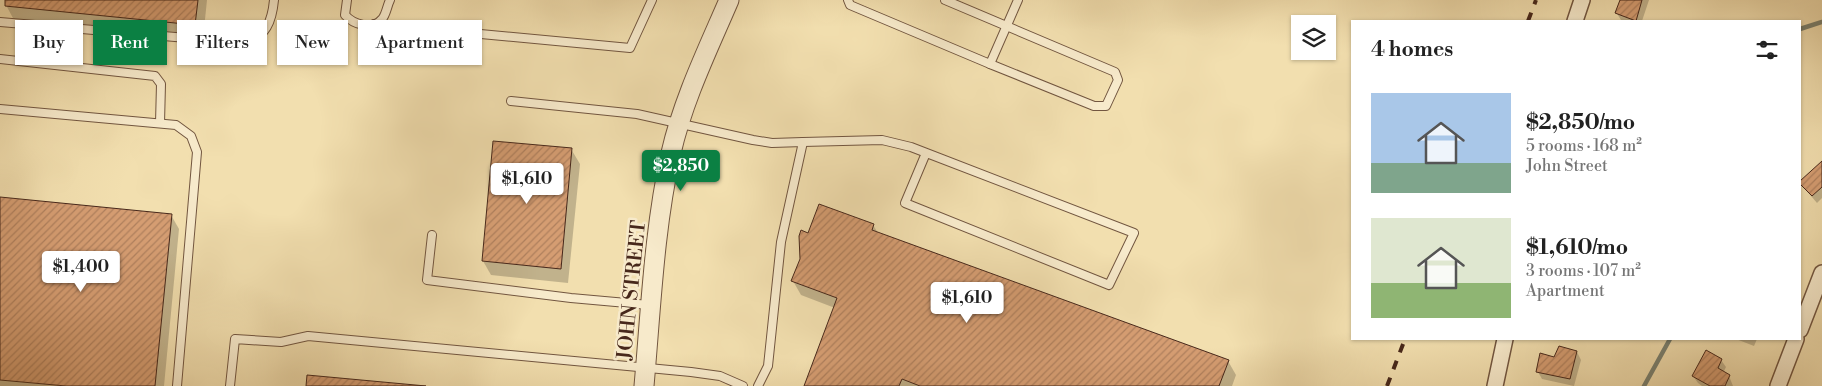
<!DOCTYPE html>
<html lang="en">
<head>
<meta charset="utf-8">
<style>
	:root { --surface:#fff; --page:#f2f2f2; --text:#222; --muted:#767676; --accent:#0b8043 }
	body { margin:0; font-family:"Libre Bodoni",serif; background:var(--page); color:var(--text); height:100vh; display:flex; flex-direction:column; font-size:19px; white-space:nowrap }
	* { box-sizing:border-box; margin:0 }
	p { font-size:16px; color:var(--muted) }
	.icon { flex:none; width:28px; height:28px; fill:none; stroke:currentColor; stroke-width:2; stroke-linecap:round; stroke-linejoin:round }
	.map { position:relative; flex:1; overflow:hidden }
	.panel { position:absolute; left:1351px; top:20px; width:450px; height:320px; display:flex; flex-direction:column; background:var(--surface); border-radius:0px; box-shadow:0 1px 4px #0004 }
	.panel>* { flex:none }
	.guide { position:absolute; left:15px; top:20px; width:475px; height:45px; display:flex; gap:10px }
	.buttons { position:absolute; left:1291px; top:15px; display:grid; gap:10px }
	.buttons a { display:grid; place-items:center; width:45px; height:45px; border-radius:0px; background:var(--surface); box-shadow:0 1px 4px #0004; font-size:25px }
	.price { position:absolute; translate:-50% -42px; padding:0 11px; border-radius:5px; background:#fff; color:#222; font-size:16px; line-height:32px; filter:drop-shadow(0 1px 2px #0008) }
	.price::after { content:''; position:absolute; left:50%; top:30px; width:15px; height:11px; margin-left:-8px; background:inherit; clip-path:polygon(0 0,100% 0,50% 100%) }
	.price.active { background:var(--accent); color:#fff }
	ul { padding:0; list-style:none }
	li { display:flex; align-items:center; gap:15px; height:125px; padding:0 20px }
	li span { display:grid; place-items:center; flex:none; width:140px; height:100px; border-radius:0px; color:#555 }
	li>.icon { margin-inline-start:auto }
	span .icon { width:60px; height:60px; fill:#fffc; stroke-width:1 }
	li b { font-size:21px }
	h2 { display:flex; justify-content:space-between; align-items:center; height:60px; padding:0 20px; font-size:21px }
	.chip { padding:0 18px; border-radius:0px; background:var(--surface); box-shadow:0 1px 4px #0004; font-size:18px; line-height:45px }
	.chip.active { background:var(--accent); color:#fff }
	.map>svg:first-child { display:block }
	.shadow { fill:#0003 }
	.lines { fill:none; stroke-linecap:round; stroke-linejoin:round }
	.stream { stroke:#798171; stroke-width:4.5 }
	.building { fill:url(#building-hatch); stroke:#47281b }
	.service-casing { stroke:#725640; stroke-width:10 }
	.minor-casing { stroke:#725640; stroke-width:18 }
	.tertiary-casing { stroke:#725640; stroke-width:21 }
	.service { stroke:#f7eacb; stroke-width:8 }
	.minor { stroke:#f7eacb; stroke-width:15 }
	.tertiary { stroke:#f7eacb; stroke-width:19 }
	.rail { stroke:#47281b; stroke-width:4; stroke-dasharray:9 9; stroke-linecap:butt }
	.labels { text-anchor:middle; stroke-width:5; stroke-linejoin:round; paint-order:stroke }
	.street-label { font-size:20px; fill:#47281b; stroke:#f7eacb }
</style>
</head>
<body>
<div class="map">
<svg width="1822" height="386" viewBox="0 0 1822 386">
	<defs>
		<pattern id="building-hatch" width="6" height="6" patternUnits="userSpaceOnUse" patternTransform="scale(1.25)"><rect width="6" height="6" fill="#d59d72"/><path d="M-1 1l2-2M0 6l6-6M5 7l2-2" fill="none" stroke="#af805d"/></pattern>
	</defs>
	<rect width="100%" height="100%" fill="#f2dfaf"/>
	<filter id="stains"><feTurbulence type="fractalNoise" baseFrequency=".004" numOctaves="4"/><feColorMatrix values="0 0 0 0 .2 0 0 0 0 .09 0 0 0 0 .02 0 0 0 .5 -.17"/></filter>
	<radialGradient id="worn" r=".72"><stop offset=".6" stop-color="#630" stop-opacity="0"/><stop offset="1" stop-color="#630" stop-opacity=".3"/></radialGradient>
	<g class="shadow">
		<polygon points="7,0 207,0 203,39 14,20 6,5"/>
		<polygon points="1621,0 1649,0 1642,21 1621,20 1616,12"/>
		<polygon points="494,142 571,149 580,164 568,283 491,275 483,261"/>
		<polygon points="1822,163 1822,198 1817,203 1800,183"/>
		<polygon points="0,198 171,215 179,229 164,386 0,386"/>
		<polygon points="873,225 878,233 1228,361 1236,375 1232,386 806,386 835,308 801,295 793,281 809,235"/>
		<polygon points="1736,339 1757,339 1754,346"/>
		<polygon points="1577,352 1581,360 1574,386 1542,379 1538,372 1555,359"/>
		<polygon points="1721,360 1726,367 1723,373 1729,376 1733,386 1702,386 1698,383 1693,376"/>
	</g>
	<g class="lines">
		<g class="stream">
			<polyline points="1800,29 1822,22"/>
			<polyline points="1644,386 1670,339"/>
		</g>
	</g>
	<g class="building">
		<polygon points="5,0 198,0 195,25 5,6"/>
		<polygon points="1620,0 1642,0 1636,21 1615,13"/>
		<polygon points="493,141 572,148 561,269 482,261"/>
		<polygon points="1822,161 1822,187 1812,196 1800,184 1800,181"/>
		<polygon points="0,197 172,214 155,386 66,386 0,380"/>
		<polygon points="819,204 874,224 872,230 1229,360 1219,386 920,386 902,379 899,386 804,386 837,298 791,281 800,259 799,236 801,230 808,233"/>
		<polygon points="1559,346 1577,351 1570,379 1536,372 1540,353 1554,357"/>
		<polygon points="1706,350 1722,359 1718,368 1730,375 1725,386 1710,386 1692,376"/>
		<polygon points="307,375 426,386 306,386"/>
	</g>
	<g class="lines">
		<defs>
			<g id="service">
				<path d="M 347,0 L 345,15 C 353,24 372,31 382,19 C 386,15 387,6 390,0"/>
				<polyline points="848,0 850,5 990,64 1018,0"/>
				<polyline points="945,0 1115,72 1118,80 1106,106 1094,106 990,64"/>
				<path d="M 0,22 L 245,43 C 266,37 272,21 274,0"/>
				<polyline points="374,24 630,48 652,0"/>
				<polyline points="0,59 155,76 161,84 160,123"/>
				<polyline points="511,101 637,114 753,140 772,143 803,142 781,242 768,366 758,386"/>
				<polyline points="0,109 176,125 191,136 197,152 177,386"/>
				<polyline points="803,142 882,140 911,147 1134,233 1109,285 905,203 926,153"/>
				<polyline points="432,235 427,280 571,298 649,305"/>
				<polyline points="230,386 235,339 281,342 308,336 691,372 720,376 743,386"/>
			</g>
			<g id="minor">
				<polyline points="1575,21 1582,0"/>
				<polyline points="1800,330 1822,273"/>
				<polyline points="1495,386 1505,339"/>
				<polyline points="1778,386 1796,339"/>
			</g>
			<path id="tertiary" d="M 644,386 C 651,308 654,229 671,153 C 683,100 708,49 729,0"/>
		</defs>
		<use href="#service" class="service-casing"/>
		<use href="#minor" class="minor-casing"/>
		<use href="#tertiary" class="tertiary-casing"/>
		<use href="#service" class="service"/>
		<use href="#minor" class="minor"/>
		<use href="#tertiary" class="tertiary"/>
		<g class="rail">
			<polyline points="1528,21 1536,0"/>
			<polyline points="1387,386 1405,339"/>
		</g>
	</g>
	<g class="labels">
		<g class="street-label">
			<text transform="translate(631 290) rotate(-84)" y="7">JOHN STREET</text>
		</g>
	</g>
	<rect width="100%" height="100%" filter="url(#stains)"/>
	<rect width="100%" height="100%" fill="url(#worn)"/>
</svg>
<div class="buttons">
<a><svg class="icon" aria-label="layers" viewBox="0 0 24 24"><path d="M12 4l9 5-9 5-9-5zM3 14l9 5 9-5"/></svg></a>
</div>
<b class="price active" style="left:681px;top:192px">$2,850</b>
<b class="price" style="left:527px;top:205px">$1,610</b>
<b class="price" style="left:81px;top:293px">$1,400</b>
<b class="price" style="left:967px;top:324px">$1,610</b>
<div class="guide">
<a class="chip">Buy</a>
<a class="chip active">Rent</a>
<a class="chip">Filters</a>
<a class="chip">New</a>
<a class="chip">Apartment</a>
</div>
<section class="panel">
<h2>4 homes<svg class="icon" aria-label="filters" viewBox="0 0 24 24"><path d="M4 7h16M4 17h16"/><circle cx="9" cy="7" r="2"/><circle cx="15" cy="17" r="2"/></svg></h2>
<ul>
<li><span style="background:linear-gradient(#a9c7e8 70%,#7fa58c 0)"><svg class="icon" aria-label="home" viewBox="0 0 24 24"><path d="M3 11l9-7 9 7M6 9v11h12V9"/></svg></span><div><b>$2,850/mo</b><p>5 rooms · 168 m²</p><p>John Street</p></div></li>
<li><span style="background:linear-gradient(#dfe7d0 65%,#8fb573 0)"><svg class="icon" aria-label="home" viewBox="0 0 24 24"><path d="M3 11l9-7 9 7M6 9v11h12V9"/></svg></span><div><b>$1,610/mo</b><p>3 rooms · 107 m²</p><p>Apartment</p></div></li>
</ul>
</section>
</div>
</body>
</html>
